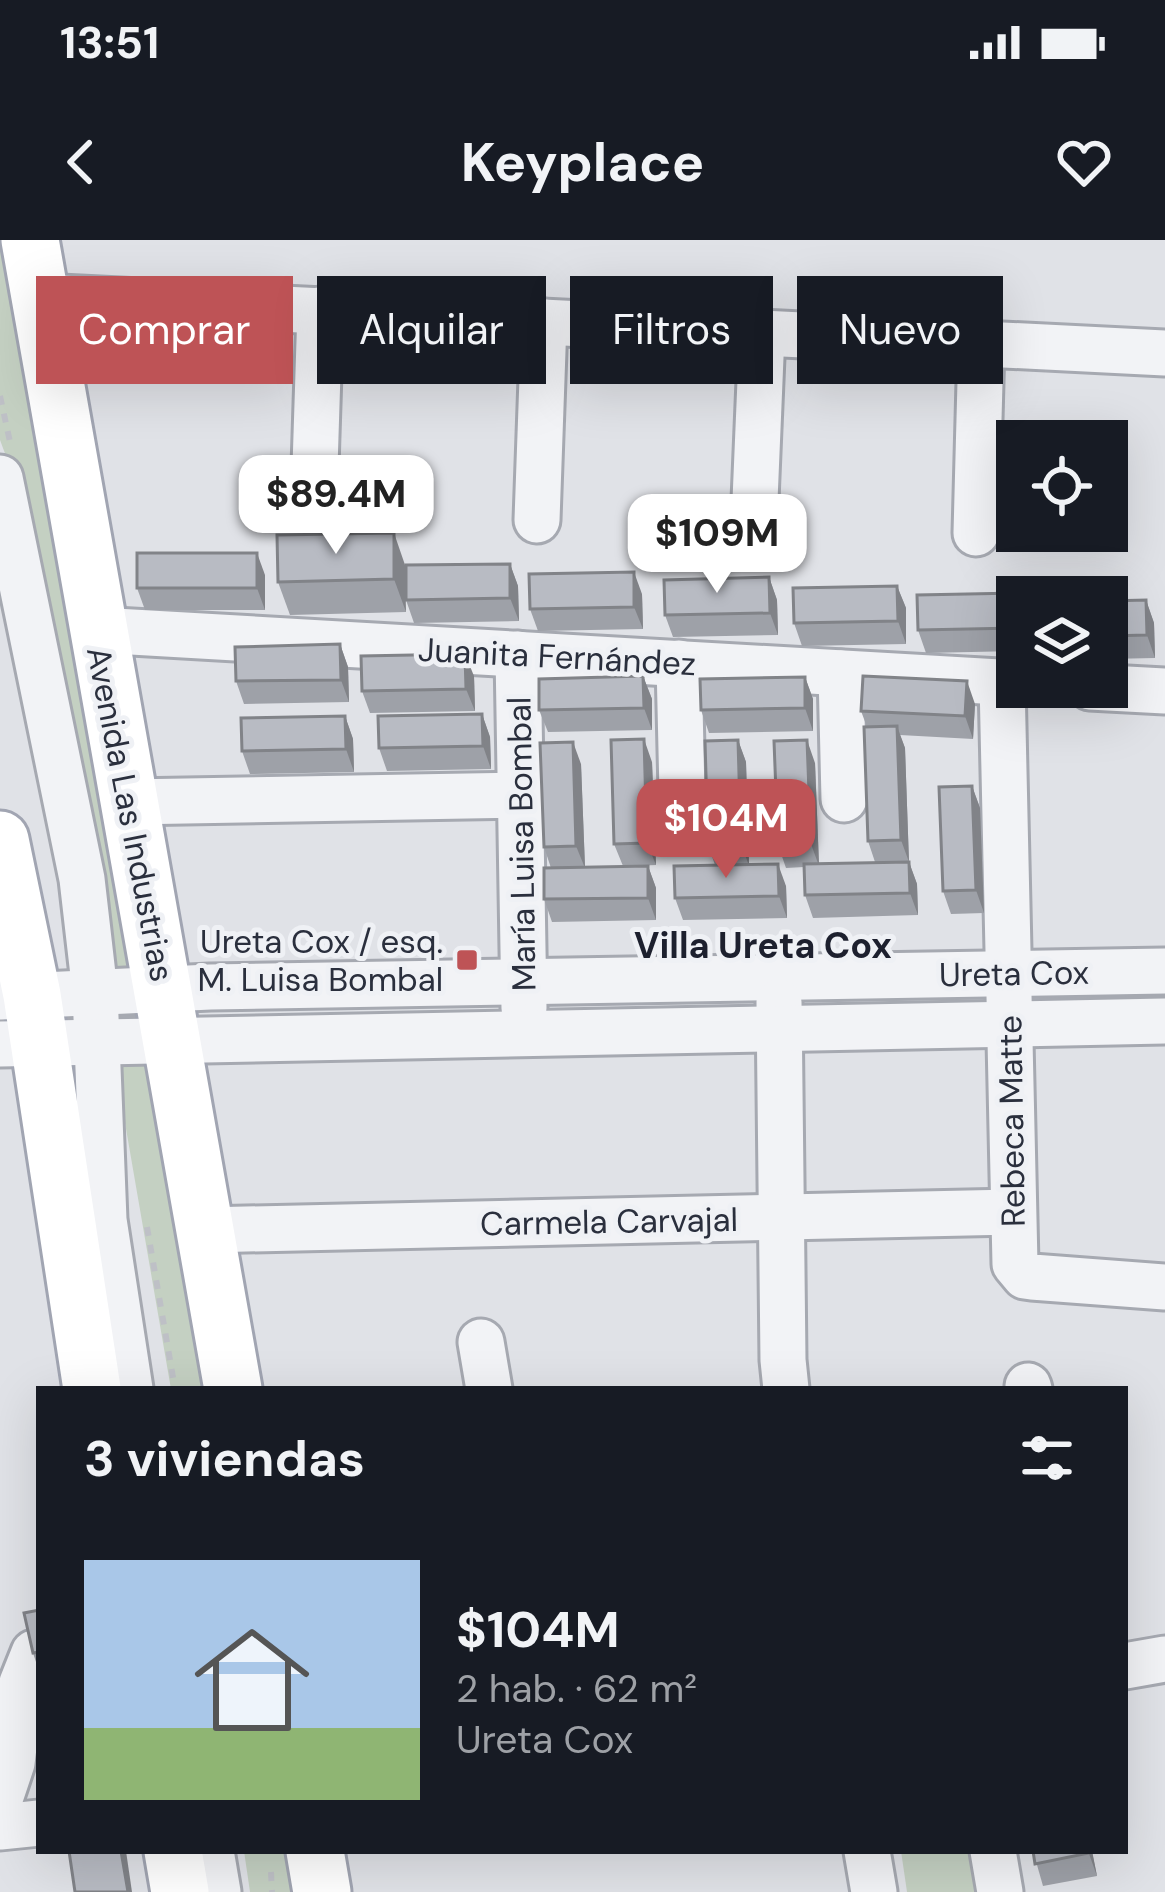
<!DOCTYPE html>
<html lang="es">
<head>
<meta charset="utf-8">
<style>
	:root { --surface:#171b24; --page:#242831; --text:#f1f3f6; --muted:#9ea1a6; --line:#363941; --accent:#be5356 }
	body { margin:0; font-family:"DM Sans",sans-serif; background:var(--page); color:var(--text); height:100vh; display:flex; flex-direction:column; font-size:45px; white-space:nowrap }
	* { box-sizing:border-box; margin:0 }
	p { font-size:39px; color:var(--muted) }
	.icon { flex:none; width:66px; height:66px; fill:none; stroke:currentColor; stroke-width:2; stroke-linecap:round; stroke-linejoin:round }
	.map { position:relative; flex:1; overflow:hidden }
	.panel { position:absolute; left:36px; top:1146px; width:1092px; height:468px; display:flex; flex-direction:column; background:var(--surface); border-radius:0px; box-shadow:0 12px 48px #0002 }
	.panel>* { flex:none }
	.guide { position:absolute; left:36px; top:36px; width:1095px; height:108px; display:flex; gap:24px }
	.buttons { position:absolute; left:996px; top:180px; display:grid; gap:24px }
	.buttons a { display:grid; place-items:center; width:132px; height:132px; border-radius:0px; background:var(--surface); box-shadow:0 12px 48px #0002; font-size:60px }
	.price { position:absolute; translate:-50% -102px; padding:0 27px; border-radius:24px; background:#fff; color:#222; font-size:39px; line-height:78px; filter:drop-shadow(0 3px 6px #0008) }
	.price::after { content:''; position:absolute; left:50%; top:72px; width:36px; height:27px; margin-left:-18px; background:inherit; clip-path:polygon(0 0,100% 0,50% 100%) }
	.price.active { background:var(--accent); color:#fff }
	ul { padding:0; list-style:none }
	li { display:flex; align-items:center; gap:36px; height:300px; padding:0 48px }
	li+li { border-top:3px solid var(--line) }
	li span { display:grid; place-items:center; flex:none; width:336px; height:240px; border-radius:0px; color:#555 }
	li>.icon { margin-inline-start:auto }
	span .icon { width:144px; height:144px; fill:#fffc; stroke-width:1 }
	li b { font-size:51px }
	h2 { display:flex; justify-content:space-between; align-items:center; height:144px; padding:0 48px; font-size:51px }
	.tag { padding:0 42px; border-radius:0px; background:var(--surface); box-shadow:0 12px 48px #0002; font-size:42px; line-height:108px }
	.tag.active { background:var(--accent); color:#fff }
	.status { display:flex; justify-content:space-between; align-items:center; height:84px; padding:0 60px; background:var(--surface); direction:ltr }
	.status svg { height:33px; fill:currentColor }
	header { display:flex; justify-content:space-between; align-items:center; height:156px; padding:0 48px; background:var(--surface); font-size:54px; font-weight:700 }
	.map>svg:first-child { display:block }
	.green { fill:#c4d0c2 }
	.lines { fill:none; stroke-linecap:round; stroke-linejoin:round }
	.minor-casing { stroke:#a6a9b1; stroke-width:51 }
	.major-casing { stroke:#a1a5b2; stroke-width:63 }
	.path { stroke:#bec0c6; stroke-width:6; stroke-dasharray:9 9; stroke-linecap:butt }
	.minor { stroke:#f2f3f6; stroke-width:45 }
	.major { stroke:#fff; stroke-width:57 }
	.wall { fill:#9ea1a8 }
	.shaded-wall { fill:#818388 }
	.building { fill:#b8bbc3; stroke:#818388; stroke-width:3 }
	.poi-dot { fill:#be5356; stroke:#eff1f5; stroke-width:4.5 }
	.labels { text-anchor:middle; stroke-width:10; stroke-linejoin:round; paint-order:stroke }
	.street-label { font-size:33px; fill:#2a2f3d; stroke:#eff1f5 }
	.poi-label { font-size:33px; fill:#2a2f3d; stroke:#eff1f5; text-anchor:end }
	.neighbourhood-label { font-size:36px; font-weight:bold; fill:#1d202e; stroke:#eff1f5 }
</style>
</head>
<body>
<div class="status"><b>13:51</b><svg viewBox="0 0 49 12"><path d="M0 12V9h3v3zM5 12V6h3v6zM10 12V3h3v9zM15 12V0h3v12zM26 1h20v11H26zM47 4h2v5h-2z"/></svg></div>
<header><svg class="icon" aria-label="back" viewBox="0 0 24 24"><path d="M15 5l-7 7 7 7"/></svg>Keyplace<svg class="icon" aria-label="heart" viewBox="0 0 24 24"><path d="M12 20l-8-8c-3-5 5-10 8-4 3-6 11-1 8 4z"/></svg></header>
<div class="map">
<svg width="1165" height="1652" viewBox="0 0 1165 1652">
	<rect width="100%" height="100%" fill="#e0e2e7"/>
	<g class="green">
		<polygon points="0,0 18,0 219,1149 171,1149 13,235 0,200"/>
		<polygon points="244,1611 300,1611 307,1652 250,1652"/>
		<polygon points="901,1611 1004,1611 1011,1652 907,1652"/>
	</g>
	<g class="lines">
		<defs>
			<g id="minor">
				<polyline points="40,57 1165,113"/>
				<polyline points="0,238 82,639 95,752 104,980 130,1149"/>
				<polyline points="314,258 320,70"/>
				<polyline points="537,280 544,82"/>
				<polyline points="754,284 762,93"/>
				<polyline points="976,293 981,104"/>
				<polyline points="97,390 1017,443"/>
				<polyline points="518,414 524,768"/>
				<polyline points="679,423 682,553"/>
				<polyline points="841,433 844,559"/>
				<polyline points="1002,442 1015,1024 1025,1036 1032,1037 1165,1047"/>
				<polyline points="1090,447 1165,451"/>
				<polyline points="129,562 520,555"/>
				<polyline points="0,757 210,747 1165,731"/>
				<polyline points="779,762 783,1120 786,1149"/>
				<polyline points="0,804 1165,781"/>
				<polyline points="205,990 1013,972"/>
				<polyline points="481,1102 489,1149"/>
				<polyline points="1028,1146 1029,1149"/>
				<polyline points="1125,1426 1165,1419"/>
				<polyline points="0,1559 12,1523 22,1443 34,1413"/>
				<polyline points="0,1587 39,1583"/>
				<polyline points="211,1611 218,1652"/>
				<polyline points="867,1611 874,1652"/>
				<polyline points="993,1611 1000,1652"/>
			</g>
			<g id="major">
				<polyline points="30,0 233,1149"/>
				<polyline points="0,600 32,755 92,1149"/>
				<polyline points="173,1611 180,1652"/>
				<polyline points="315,1611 322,1652"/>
			</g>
		</defs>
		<use href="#minor" class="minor-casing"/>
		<use href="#major" class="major-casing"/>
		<g class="path">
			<polyline points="0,156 10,202"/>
			<polyline points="147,987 175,1149"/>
			<polyline points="271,1632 272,1652"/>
		</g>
		<use href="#minor" class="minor"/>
		<use href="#major" class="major"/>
	</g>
	<g class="wall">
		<polygon points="394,293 406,372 290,375 278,342"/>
		<polygon points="510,324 518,346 519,381 414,383 406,360"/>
		<polygon points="265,335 265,370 145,370 137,348"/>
		<polygon points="769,337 777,360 778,395 673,397 665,375"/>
		<polygon points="897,346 906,368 906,404 802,406 794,383"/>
		<polygon points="642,354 643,389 538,391 530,369"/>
		<polygon points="1017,357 1017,411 926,413 918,390"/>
		<polygon points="1146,360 1154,383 1155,418 1107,419 1107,361"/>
		<polygon points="340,404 348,427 349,462 244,464 236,441"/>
		<polygon points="474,436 475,471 370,473 362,451"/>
		<polygon points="643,436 652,459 652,490 548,492 539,470"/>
		<polygon points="805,437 813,459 813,491 709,493 701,470"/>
		<polygon points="975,464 973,499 900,495 905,508 909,622 917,644 918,675 813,678 805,655 804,627 786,628 778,605 815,523 819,623 875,622 868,601 867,487 861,471"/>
		<polygon points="482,474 490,497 491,529 387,531 379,508"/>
		<polygon points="345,476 353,499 354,532 250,534 242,511"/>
		<polygon points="738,500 746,522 749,624 786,646 787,678 683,680 675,658 715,625 708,605"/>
		<polygon points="652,522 656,625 632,626 648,626 656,648 656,680 552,682 544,659 551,628 544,607 581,524 585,627 623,626 614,604"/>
		<polygon points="972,546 980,568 984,673 951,674 943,651"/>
		<polygon points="39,1370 39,1424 37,1425 33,1413"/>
		<polygon points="1033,1611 1092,1611 1097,1636 1043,1646"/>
	</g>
	<g class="shaded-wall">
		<polygon points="394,293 405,325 406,372 394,339"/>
		<polygon points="257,313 265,335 265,370 257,348"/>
		<polygon points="510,324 518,346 519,381 510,358"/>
		<polygon points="634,332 642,354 643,389 634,367"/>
		<polygon points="769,337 777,360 778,395 770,373"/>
		<polygon points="897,346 906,368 906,404 898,381"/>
		<polygon points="1146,360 1154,383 1155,418 1147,395"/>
		<polygon points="340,404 348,427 349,462 341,440"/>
		<polygon points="465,414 474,436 475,471 466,449"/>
		<polygon points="643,436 652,459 652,490 644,468"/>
		<polygon points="805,437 813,459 813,491 805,468"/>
		<polygon points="967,441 975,464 973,499 965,476"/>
		<polygon points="482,474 490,497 491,529 483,506"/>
		<polygon points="345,476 353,499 354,532 346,509"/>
		<polygon points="897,486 905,508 909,622 917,644 918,675 910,653 909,622 901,600"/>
		<polygon points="644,499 652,522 656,625 647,603"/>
		<polygon points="738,500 746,522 749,626 741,603"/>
		<polygon points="807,500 815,523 819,626 811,604"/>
		<polygon points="573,502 581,524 585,628 576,606"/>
		<polygon points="972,546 980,568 984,673 976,650"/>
		<polygon points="778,624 786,646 787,678 779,656"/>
		<polygon points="648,626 656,648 656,680 648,658"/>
		<polygon points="121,1611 126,1611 132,1652 128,1652"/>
		<polygon points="1088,1611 1092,1611 1097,1636"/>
	</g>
	<g class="building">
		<polygon points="394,293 394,339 278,342 277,295"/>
		<rect x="137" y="313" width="120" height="35"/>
		<polygon points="510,324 510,358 406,360 406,325"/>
		<polygon points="634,332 634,367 530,369 529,334"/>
		<polygon points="769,337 770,373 665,375 664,340"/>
		<polygon points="897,346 898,381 794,383 793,348"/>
		<polygon points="1021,353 1022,357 1017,357 1017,388 918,390 917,355"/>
		<polygon points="1146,360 1147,395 1107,396 1107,361"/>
		<polygon points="340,404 341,440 236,441 235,407"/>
		<polygon points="465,414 466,449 362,451 361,416"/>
		<polygon points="643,436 644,468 539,470 539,439"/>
		<polygon points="863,436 967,441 965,476 861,471"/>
		<polygon points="805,437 805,468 701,470 700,439"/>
		<polygon points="482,474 483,506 379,508 378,476"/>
		<polygon points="345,476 346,509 242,511 241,478"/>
		<polygon points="897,486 901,600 868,601 864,487"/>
		<polygon points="644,499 647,603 614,604 611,500"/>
		<polygon points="738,500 741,603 708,605 705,501"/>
		<polygon points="807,500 811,604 778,605 774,501"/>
		<polygon points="573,502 576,606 544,607 540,503"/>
		<polygon points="972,546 976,650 943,651 939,547"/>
		<polygon points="909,622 910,653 805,655 804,624"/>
		<polygon points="778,624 779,656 675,658 674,626"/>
		<polygon points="648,626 648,658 544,659 544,628"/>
		<polygon points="39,1370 39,1412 33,1413 24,1373"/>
		<polygon points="69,1611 121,1611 128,1652 75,1652"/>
		<polygon points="1033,1611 1088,1611 1089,1613 1035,1624"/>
	</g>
	<rect class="poi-dot" x="455" y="708" width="24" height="24" rx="6"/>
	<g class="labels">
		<g class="street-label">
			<text transform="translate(557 416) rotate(3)" y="12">Juanita Fernández</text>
			<text transform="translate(131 574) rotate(79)" y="12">Avenida Las Industrias</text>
			<text transform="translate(521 604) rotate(-91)" y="12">María Luisa Bombal</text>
			<text transform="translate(1014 733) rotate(-1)" y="12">Ureta Cox</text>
			<text transform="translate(1011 881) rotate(-91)" y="12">Rebeca Matte</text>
			<text transform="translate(609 981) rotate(-1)" y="12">Carmela Carvajal</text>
		</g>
		<g class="poi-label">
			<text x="443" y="713">Ureta Cox / esq.<tspan x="443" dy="38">M. Luisa Bombal</tspan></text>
		</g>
		<g class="neighbourhood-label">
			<text x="763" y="718">Villa Ureta Cox</text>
		</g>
	</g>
</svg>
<div class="buttons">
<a><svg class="icon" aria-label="locate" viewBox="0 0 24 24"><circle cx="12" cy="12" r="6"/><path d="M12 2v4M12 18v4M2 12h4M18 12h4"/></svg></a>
<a><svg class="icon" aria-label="layers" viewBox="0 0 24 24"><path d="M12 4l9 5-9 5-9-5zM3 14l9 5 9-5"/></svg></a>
</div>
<b class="price" style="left:336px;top:317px">$89.4M</b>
<b class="price" style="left:717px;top:356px">$109M</b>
<b class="price active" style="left:726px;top:641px">$104M</b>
<div class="guide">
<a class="tag active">Comprar</a>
<a class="tag">Alquilar</a>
<a class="tag">Filtros</a>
<a class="tag">Nuevo</a>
</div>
<section class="panel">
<h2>3 viviendas<svg class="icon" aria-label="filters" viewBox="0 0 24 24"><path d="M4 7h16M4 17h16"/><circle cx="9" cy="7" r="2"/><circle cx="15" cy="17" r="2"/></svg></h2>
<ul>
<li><span style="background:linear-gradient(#a9c7e8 70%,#8fb573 0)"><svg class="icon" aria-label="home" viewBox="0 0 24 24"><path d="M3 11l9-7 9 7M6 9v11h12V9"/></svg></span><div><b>$104M</b><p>2 hab. · 62 m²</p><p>Ureta Cox</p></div></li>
</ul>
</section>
</div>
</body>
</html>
